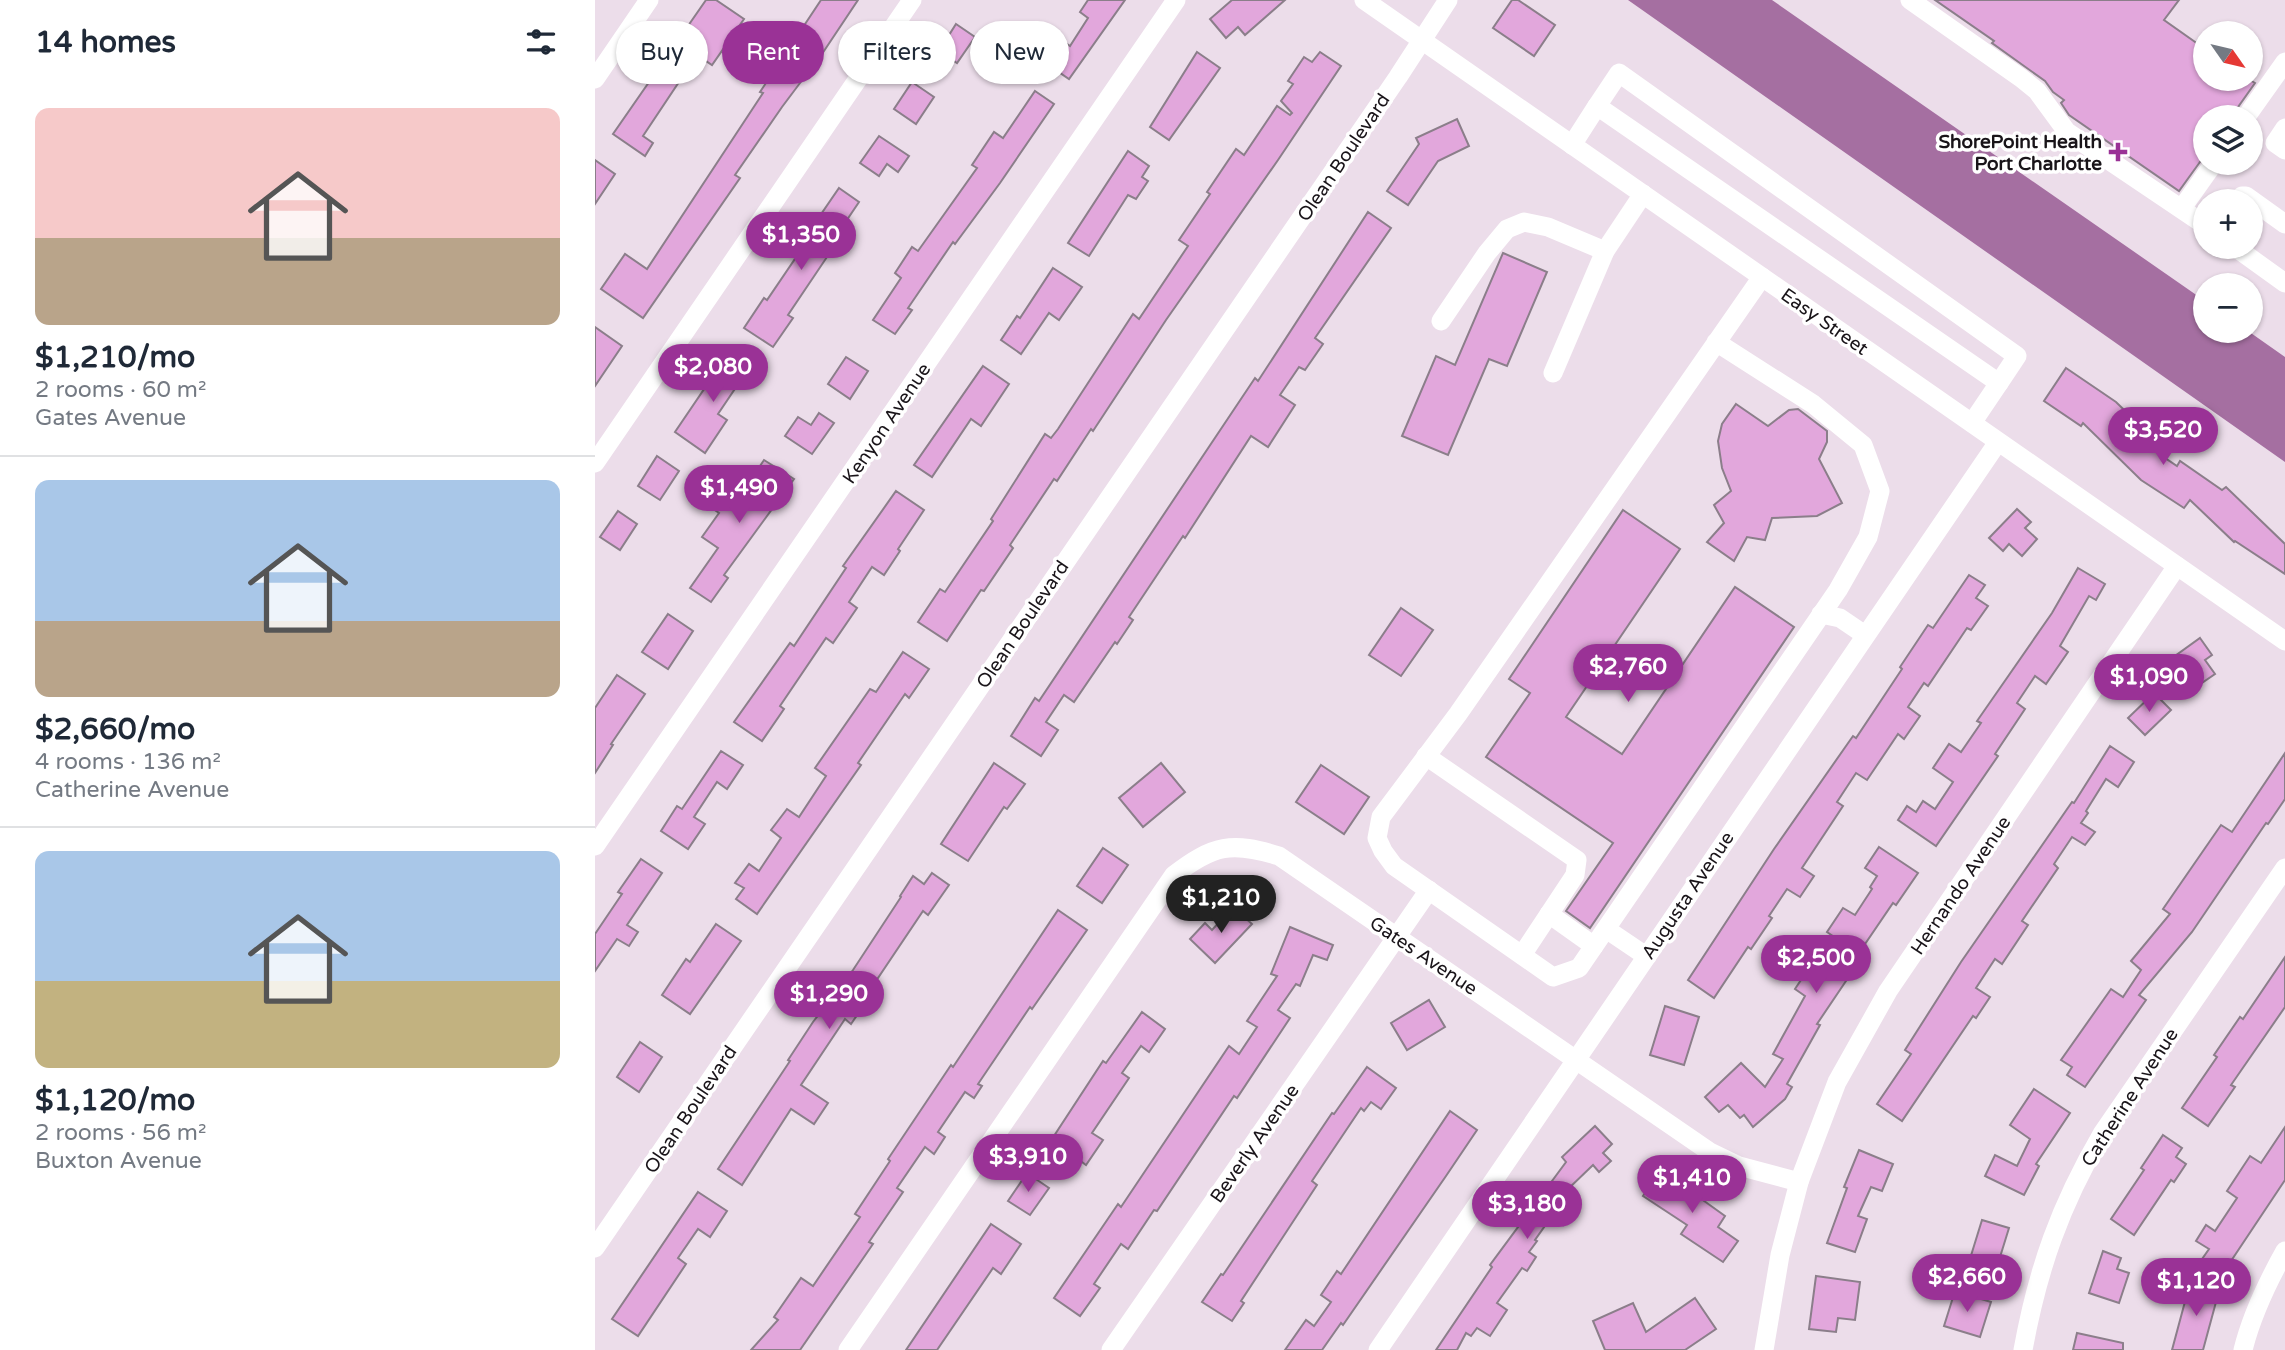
<!DOCTYPE html>
<html lang="en">
<head>
<meta charset="utf-8">
<style>
	:root { --surface:#fff; --page:#f6f6f7; --text:#1f2937; --muted:#747a83; --line:#e0e1e3; --accent:#9a3296 }
	body { margin:0; font-family:"Varela Round",sans-serif; background:var(--page); color:var(--text); height:100vh; display:flex; flex-direction:column; font-size:26px; white-space:nowrap }
	* { box-sizing:border-box; margin:0 }
	p { font-size:23px; color:var(--muted) }
	.icon { flex:none; width:38px; height:38px; fill:none; stroke:currentColor; stroke-width:2; stroke-linecap:round; stroke-linejoin:round }
	.map { position:relative; flex:1; overflow:hidden }
	.side { display:flex; flex-direction:column; background:var(--surface); width:595px }
	.side>* { flex:none }
	.hud { position:absolute; left:21px; top:21px; width:665px; height:63px; display:flex; gap:14px }
	.needle { width:46px; rotate:124deg }
	.controls { position:absolute; left:1598px; top:21px; display:grid; gap:14px }
	.controls a { display:grid; place-items:center; width:70px; height:70px; border-radius:50%; background:var(--surface); box-shadow:0 2px 5px #0004; font-size:35px }
	.price { position:absolute; translate:-50% -60px; padding:0 16px; border-radius:24px; background:var(--accent); color:#fff; font-size:23px; line-height:46px; filter:drop-shadow(0 2px 4px #0008) }
	.price::after { content:''; position:absolute; left:50%; top:42px; width:21px; height:16px; margin-left:-10px; background:inherit; clip-path:polygon(0 0,100% 0,50% 100%) }
	.price.current { background:#222; color:#fff }
	ul { padding:0; list-style:none }
	li { display:grid; align-content:center; gap:14px; height:371px; padding:0 35px }
	li+li { border-top:2px solid var(--line) }
	li span { display:grid; place-items:center; height:217px; border-radius:14px; color:#555 }
	li>.icon { margin-inline-start:auto }
	span .icon { width:126px; height:126px; fill:#fffc; stroke-width:1 }
	li b { font-size:30px }
	h2 { display:flex; justify-content:space-between; align-items:center; height:84px; padding:0 35px; font-size:30px }
	.tag { padding:0 24px; border-radius:32px; background:var(--surface); box-shadow:0 2px 5px #0004; font-size:24px; line-height:63px }
	.tag.current { background:var(--accent); color:#fff }
	main { display:flex; flex:1; min-height:0 }
	.map>svg:first-child { display:block }
	.water { fill:#a56fa1 }
	.building { fill:#e2a7dc; stroke:#8b7e8a; stroke-width:2 }
	.lines { fill:none; stroke-linecap:round; stroke-linejoin:round }
	.minor { stroke:#fff; stroke-width:19 }
	.poi-dot { fill:#9a3296; stroke:#fff; stroke-width:2.5 }
	.labels { text-anchor:middle; stroke-width:7; stroke-linejoin:round; paint-order:stroke }
	.poi-label { font-size:19px; font-weight:bold; fill:#191419; stroke:#fff; text-anchor:end }
	.street-label { font-size:19px; fill:#191419; stroke:#fff }
</style>
</head>
<body>
<main>
<section class="side">
<h2>14 homes<svg class="icon" aria-label="filters" viewBox="0 0 24 24"><path d="M4 7h16M4 17h16"/><circle cx="9" cy="7" r="2"/><circle cx="15" cy="17" r="2"/></svg></h2>
<ul>
<li><span style="background:linear-gradient(#f6c9c9 60%,#b9a48a 0)"><svg class="icon" aria-label="home" viewBox="0 0 24 24"><path d="M3 11l9-7 9 7M6 9v11h12V9"/></svg></span><div><b>$1,210/mo</b><p>2 rooms · 60 m²</p><p>Gates Avenue</p></div></li>
<li><span style="background:linear-gradient(#a9c7e8 65%,#b9a48a 0)"><svg class="icon" aria-label="home" viewBox="0 0 24 24"><path d="M3 11l9-7 9 7M6 9v11h12V9"/></svg></span><div><b>$2,660/mo</b><p>4 rooms · 136 m²</p><p>Catherine Avenue</p></div></li>
<li><span style="background:linear-gradient(#a9c7e8 60%,#c2b280 0)"><svg class="icon" aria-label="home" viewBox="0 0 24 24"><path d="M3 11l9-7 9 7M6 9v11h12V9"/></svg></span><div><b>$1,120/mo</b><p>2 rooms · 56 m²</p><p>Buxton Avenue</p></div></li>
</ul>
</section>
<div class="map">
<svg width="1690" height="1350" viewBox="0 0 1690 1350">
	<rect width="100%" height="100%" fill="#ecddea"/>
	<polygon class="water" points="1033,0 1177,0 1610,301 1610,331 1653,331 1690,357 1690,462"/>
	<g class="building">
		<polygon points="111,0 121,0 149,19 117,65 102,55 48,136 58,143 50,156 18,134"/>
		<polygon points="226,0 263,0 229,51 187,107 140,175 145,178 48,318 6,289 30,254 52,269 168,93 165,92"/>
		<polygon points="493,0 530,0 474,79 445,59 461,36 475,46 493,18 485,12"/>
		<polygon points="637,0 690,0 650,35 643,27 631,38 615,19"/>
		<polygon points="917,0 923,0 960,25 939,56 898,28"/>
		<polygon points="1340,0 1584,0 1569,20 1610,49 1610,79 1653,79 1660,83 1641,110 1639,117 1610,117 1610,155 1584,191 1474,115 1466,103 1469,100 1458,92 1450,81 1397,43 1399,41"/>
		<polygon points="361,24 380,37 362,63 344,51"/>
		<polygon points="602,52 625,68 574,140 555,127"/>
		<polygon points="725,52 746,66 683,160 571,320 498,431 496,429 462,481 459,479 415,545 418,548 389,591 386,590 352,641 323,622 345,589 350,592 398,521 396,519 450,434 456,438 463,429 538,314 544,319 593,246 584,240 615,194 612,192 641,149 649,155 682,106 695,115 697,113 686,101 698,84 693,81 709,57 717,62"/>
		<polygon points="317,82 339,97 321,124 299,109"/>
		<polygon points="440,91 459,104 405,183 360,244 358,242 313,308 317,310 300,334 278,320 306,278 300,273 317,247 323,251 382,168 377,165 399,132 408,138"/>
		<polygon points="862,119 874,146 843,161 813,205 792,191 824,144 821,138"/>
		<polygon points="284,136 314,156 303,172 292,164 284,176 265,163"/>
		<polygon points="533,151 554,166 547,177 553,181 541,199 533,195 494,256 473,243"/>
		<polygon points="0,160 20,174 0,204"/>
		<polygon points="244,188 264,202 229,254 232,257 193,315 198,318 178,347 149,328 169,298 172,300 223,225 220,223"/>
		<polygon points="773,212 796,228 720,338 728,344 710,370 704,367 685,395 700,405 673,447 656,436 590,538 588,536 534,617 538,620 522,644 520,642 479,702 469,695 451,722 463,730 446,756 416,736 440,698 444,701 660,378 663,381"/>
		<polygon points="908,253 952,272 912,366 894,359 853,455 807,436 841,356 860,365"/>
		<polygon points="458,268 487,287 464,320 454,313 426,354 406,340 422,316 425,318"/>
		<polygon points="0,327 27,346 0,386"/>
		<polygon points="135,351 156,365 123,414 132,420 110,453 80,432"/>
		<polygon points="251,357 273,371 255,399 233,384"/>
		<polygon points="388,366 414,384 386,426 376,419 337,477 319,465"/>
		<polygon points="1471,368 1521,402 1558,438 1551,445 1582,466 1585,461 1627,490 1631,487 1690,544 1690,574 1640,541 1639,542 1595,500 1589,508 1546,480 1488,423 1486,426 1449,401"/>
		<polygon points="1141,404 1173,426 1194,410 1203,409 1232,431 1232,442 1224,459 1247,503 1222,516 1177,518 1170,540 1152,537 1139,561 1112,542 1129,523 1119,505 1136,491 1127,468 1123,441 1127,424"/>
		<polygon points="224,413 239,423 217,454 190,436 203,417 216,425"/>
		<polygon points="62,456 84,471 65,500 43,486"/>
		<polygon points="169,460 199,479 129,575 133,578 116,602 95,588 123,548 107,537 124,513 114,506 123,494 138,506"/>
		<polygon points="301,491 329,510 303,549 305,551 289,575 277,567 254,602 262,608 238,643 231,638 185,706 189,709 167,741 139,722 195,643 199,646 251,568 248,566"/>
		<polygon points="1422,509 1436,522 1430,528 1442,539 1427,556 1414,544 1408,551 1394,538"/>
		<polygon points="1028,510 1085,549 971,717 1027,754 1140,587 1199,627 995,928 971,911 1018,843 891,757 935,693 914,679"/>
		<polygon points="23,511 42,524 25,550 5,537"/>
		<polygon points="1483,568 1510,584 1501,600 1494,596 1465,646 1473,652 1451,684 1440,676 1422,703 1430,709 1400,754 1403,756 1341,846 1303,820 1312,806 1321,812 1328,801 1340,809 1358,782 1338,768 1354,744 1366,752 1386,723 1382,721 1457,613"/>
		<polygon points="1374,575 1390,585 1381,598 1393,606 1376,630 1372,628 1333,686 1329,683 1313,707 1325,716 1309,739 1303,734 1272,780 1261,773 1242,802 1248,806 1207,868 1219,876 1205,897 1192,889 1174,916 1177,918 1156,949 1153,947 1119,998 1093,980 1179,849 1258,736 1261,738 1307,669 1305,667 1333,625 1338,628"/>
		<polygon points="806,608 838,630 806,676 774,655"/>
		<polygon points="73,614 98,631 73,669 47,652"/>
		<polygon points="1605,638 1617,655 1610,660 1620,674 1601,687 1598,681 1591,686 1573,661"/>
		<polygon points="308,652 334,669 314,698 310,694 263,763 266,765 162,914 141,899 149,888 140,883 154,864 164,871 186,838 176,830 192,809 204,817 231,776 220,768 275,689 281,692"/>
		<polygon points="22,675 50,694 16,744 18,745 0,773 0,708"/>
		<polygon points="1559,693 1576,710 1550,735 1533,718"/>
		<polygon points="1515,746 1539,762 1523,787 1511,779 1491,811 1493,813 1486,823 1500,832 1490,845 1477,837 1459,864 1463,868 1427,921 1433,925 1407,964 1400,959 1381,988 1395,997 1381,1018 1378,1016 1307,1121 1282,1104 1316,1054 1310,1050 1366,962 1477,802 1479,803"/>
		<polygon points="126,751 148,765 132,789 122,782 99,817 110,824 93,849 66,831 82,806 87,809"/>
		<polygon points="1690,753 1690,799 1673,824 1671,823 1597,932 1544,995 1551,1000 1490,1087 1472,1075 1477,1067 1466,1060 1516,989 1528,997 1546,970 1536,961 1575,914 1568,909 1626,825 1637,832"/>
		<polygon points="399,763 430,784 412,809 409,807 373,861 346,844"/>
		<polygon points="566,763 590,792 548,827 524,798"/>
		<polygon points="726,765 774,797 749,834 701,802"/>
		<polygon points="1284,847 1323,873 1301,905 1298,903 1251,972 1255,975 1222,1024 1225,1025 1192,1084 1197,1087 1190,1099 1158,1127 1149,1115 1145,1118 1133,1105 1124,1112 1110,1097 1146,1063 1170,1087 1188,1059 1178,1054 1210,996 1200,989 1218,962 1230,970 1248,943 1232,932 1248,908 1260,915 1277,889 1275,887 1282,876 1270,868"/>
		<polygon points="508,848 533,865 507,903 482,886"/>
		<polygon points="46,859 67,873 32,925 43,932 34,946 22,939 0,971 0,934 27,894 23,892"/>
		<polygon points="337,873 354,885 333,915 328,911 279,984 282,986 256,1024 250,1019 206,1085 233,1103 219,1124 196,1109 147,1185 123,1169 195,1061 193,1060 218,1022 258,970 306,897 305,896 318,876 329,884"/>
		<polygon points="638,907 657,924 620,963 595,939 610,923 617,930"/>
		<polygon points="463,910 492,930 437,1009 435,1007 383,1084 387,1086 379,1098 370,1092 343,1132 350,1137 339,1154 330,1147 302,1188 308,1192 274,1242 278,1244 205,1350 156,1350 183,1320 179,1317 206,1278 218,1286 265,1217 260,1214 295,1161 293,1159 356,1065 358,1067"/>
		<polygon points="121,924 146,941 95,1014 67,995 91,959 95,962"/>
		<polygon points="695,927 738,945 732,960 718,955 705,986 701,984 683,1010 695,1018 642,1098 639,1096 562,1211 559,1210 533,1249 526,1244 499,1284 505,1288 485,1316 459,1298 523,1204 526,1207 634,1046 644,1054 662,1027 652,1021 682,976 676,974"/>
		<polygon points="1690,957 1690,1007 1636,1085 1640,1087 1613,1126 1587,1108 1622,1057 1619,1055 1645,1017 1648,1019"/>
		<polygon points="834,1000 850,1027 812,1050 796,1023"/>
		<polygon points="1070,1006 1104,1017 1089,1065 1055,1055"/>
		<polygon points="547,1012 570,1029 554,1052 546,1046 527,1073 534,1078 497,1133 508,1140 491,1165 483,1159 472,1175 456,1164 467,1146 457,1139 508,1061 511,1063"/>
		<polygon points="45,1042 67,1057 44,1092 22,1077"/>
		<polygon points="772,1067 801,1088 786,1109 776,1102 769,1111 766,1108 717,1181 722,1185 646,1301 649,1303 637,1321 607,1302 626,1274 628,1275 737,1113 739,1114"/>
		<polygon points="1439,1089 1475,1113 1441,1164 1444,1166 1429,1195 1390,1176 1400,1155 1422,1166 1435,1139 1415,1125"/>
		<polygon points="855,1111 882,1130 851,1176 748,1325 746,1323 727,1350 690,1350 711,1320 719,1326 736,1302 726,1295 742,1271 746,1274"/>
		<polygon points="1000,1126 1017,1144 1008,1153 1016,1161 1004,1172 998,1165 972,1190 975,1193 968,1202 979,1210 968,1225 957,1216 940,1240 942,1241 934,1252 941,1257 932,1271 927,1268 902,1303 912,1310 895,1336 882,1328 876,1336 871,1333 862,1350 841,1350 897,1267 895,1265 971,1162 967,1157"/>
		<polygon points="1690,1127 1690,1180 1626,1276 1605,1262 1614,1249 1601,1241 1611,1225 1620,1231 1642,1198 1632,1191 1655,1156 1666,1163"/>
		<polygon points="1568,1135 1587,1148 1581,1157 1591,1164 1579,1182 1576,1180 1539,1235 1516,1219 1549,1170 1546,1168"/>
		<polygon points="1264,1150 1298,1164 1287,1191 1276,1187 1263,1216 1272,1219 1260,1252 1232,1243 1252,1188 1249,1187"/>
		<polygon points="1066,1170 1130,1216 1123,1227 1143,1241 1128,1262 1086,1234 1092,1225 1048,1196"/>
		<polygon points="432,1173 454,1188 435,1215 413,1201"/>
		<polygon points="103,1192 132,1211 115,1237 103,1229 83,1258 91,1264 43,1336 17,1319"/>
		<polygon points="1387,1220 1414,1228 1401,1270 1374,1262"/>
		<polygon points="396,1224 426,1244 406,1274 398,1268 342,1350 311,1350"/>
		<polygon points="1508,1251 1526,1258 1522,1269 1534,1273 1524,1303 1494,1293"/>
		<polygon points="1221,1276 1265,1282 1260,1320 1243,1318 1241,1332 1214,1329"/>
		<polygon points="1595,1283 1624,1291 1608,1350 1577,1350"/>
		<polygon points="1360,1291 1396,1302 1385,1337 1349,1326"/>
		<polygon points="1100,1298 1121,1329 1090,1350 1010,1350 998,1321 1038,1303 1051,1332"/>
		<polygon points="1482,1333 1528,1343 1528,1350 1478,1350"/>
	</g>
	<g class="lines">
		<g class="minor">
			<polyline points="769,0 1690,641"/>
			<polyline points="1315,0 1426,78 1442,91 1472,132 1610,225"/>
			<polyline points="0,79 54,0"/>
			<polyline points="1002,106 1024,73 1422,356 1404,383"/>
			<polyline points="1651,117 1690,62"/>
			<polyline points="1690,128 1680,143 1690,150"/>
			<polyline points="977,145 1002,106 1404,383 1377,423"/>
			<polyline points="1643,201 1647,196 1651,196 1690,224"/>
			<polyline points="1587,208 1619,163"/>
			<polyline points="1640,247 1690,283"/>
			<polyline points="846,321 892,253 912,229 929,222 953,227 1010,251"/>
			<polyline points="1121,342 1218,404 1268,445 1285,491 1273,537 1243,590 984,968 958,977 799,866 788,851 782,838 786,817 863,714 1167,277"/>
			<polyline points="958,373 1010,251 1048,194"/>
			<polyline points="0,463 317,0"/>
			<polyline points="1226,614 1245,618 1270,635"/>
			<polyline points="831,756 982,860 980,875 927,955"/>
			<polyline points="0,846 581,0"/>
			<polyline points="954,914 999,946"/>
			<polyline points="1011,929 1051,956"/>
			<polyline points="0,1248 803,77 853,0"/>
			<path d="M 253,1350 L 579,875 C 618,845 637,841 684,856 L 1115,1152 L 1144,1166 L 1204,1182"/>
			<polyline points="516,1350 834,890"/>
			<polyline points="783,1350 1403,442"/>
			<polyline points="1169,1350 1185,1255 1204,1182 1242,1082 1293,991 1582,566"/>
			<path d="M 1428,1350 C 1443,1268 1465,1206 1507,1134 L 1690,868"/>
			<path d="M 1648,1350 C 1657,1314 1672,1283 1690,1251"/>
		</g>
	</g>
	<path class="poi-dot" d="M1519.5 141.5h7v7h7v7h-7v7h-7v-7h-7v-7h7z"/>
	<g class="labels">
		<g class="poi-label">
			<text x="1507" y="148">ShorePoint Health<tspan x="1507" dy="22">Port Charlotte</tspan></text>
		</g>
		<g class="street-label">
			<text transform="translate(748 157) rotate(-56)" y="7">Olean Boulevard</text>
			<text transform="translate(1230 321) rotate(35)" y="7">Easy Street</text>
			<text transform="translate(291 423) rotate(-56)" y="7">Kenyon Avenue</text>
			<text transform="translate(427 624) rotate(-56)" y="7">Olean Boulevard</text>
			<text transform="translate(1365 885) rotate(-56)" y="7">Hernando Avenue</text>
			<text transform="translate(1092 895) rotate(-56)" y="7">Augusta Avenue</text>
			<text transform="translate(829 955) rotate(34)" y="7">Gates Avenue</text>
			<text transform="translate(1534 1097) rotate(-57)" y="7">Catherine Avenue</text>
			<text transform="translate(95 1109) rotate(-56)" y="7">Olean Boulevard</text>
			<text transform="translate(659 1143) rotate(-55)" y="7">Beverly Avenue</text>
		</g>
	</g>
</svg>
<div class="controls">
<a><svg class="needle" viewBox="-14 -14 28 28"><path d="M0-13l5 13h-10z" fill="#e53935"/><path d="M0 13l5-13h-10z" fill="#747a83"/></svg></a>
<a><svg class="icon" aria-label="layers" viewBox="0 0 24 24"><path d="M12 4l9 5-9 5-9-5zM3 14l9 5 9-5"/></svg></a>
<a>+</a>
<a>−</a>
</div>
<b class="price" style="left:206px;top:272px">$1,350</b>
<b class="price" style="left:118px;top:404px">$2,080</b>
<b class="price" style="left:1568px;top:467px">$3,520</b>
<b class="price" style="left:144px;top:525px">$1,490</b>
<b class="price" style="left:1033px;top:704px">$2,760</b>
<b class="price" style="left:1554px;top:714px">$1,090</b>
<b class="price current" style="left:626px;top:935px">$1,210</b>
<b class="price" style="left:1221px;top:995px">$2,500</b>
<b class="price" style="left:234px;top:1031px">$1,290</b>
<b class="price" style="left:433px;top:1194px">$3,910</b>
<b class="price" style="left:1097px;top:1215px">$1,410</b>
<b class="price" style="left:932px;top:1241px">$3,180</b>
<b class="price" style="left:1372px;top:1314px">$2,660</b>
<b class="price" style="left:1601px;top:1318px">$1,120</b>
<div class="hud">
<a class="tag">Buy</a>
<a class="tag current">Rent</a>
<a class="tag">Filters</a>
<a class="tag">New</a>
</div>
</div>
</main>
</body>
</html>
